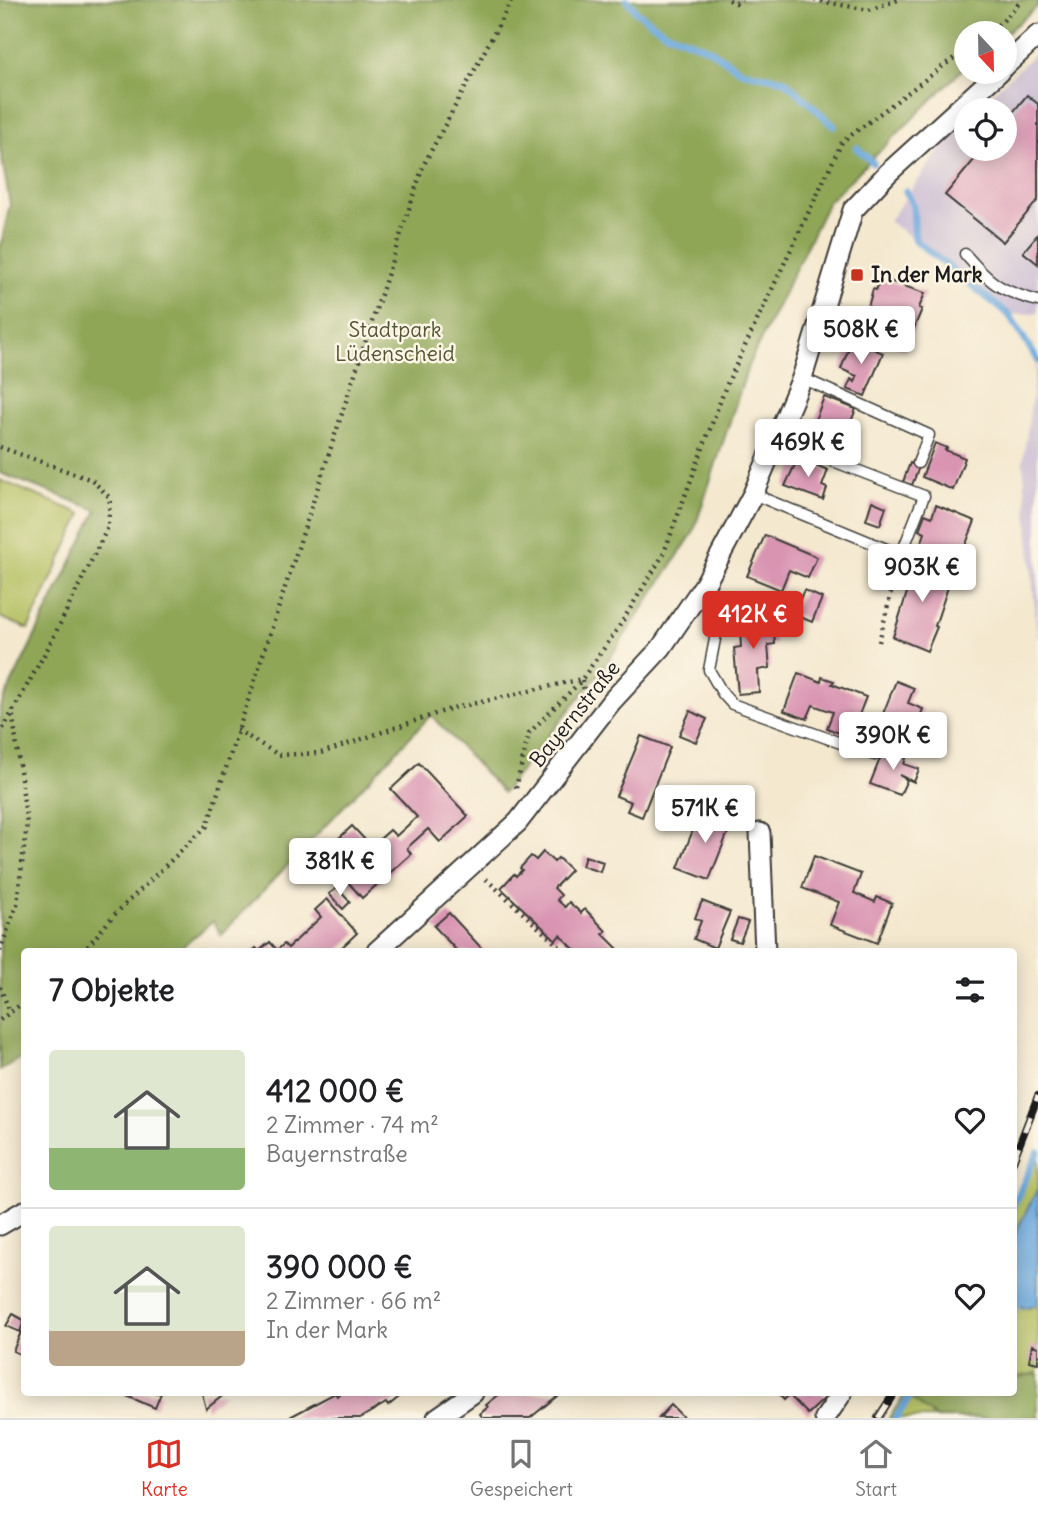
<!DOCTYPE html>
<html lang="de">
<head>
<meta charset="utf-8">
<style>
	:root { --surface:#fff; --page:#f2f2f2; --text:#202124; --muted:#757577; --line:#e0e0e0; --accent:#d93025 }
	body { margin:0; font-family:Delius,sans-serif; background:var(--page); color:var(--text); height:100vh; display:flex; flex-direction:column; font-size:26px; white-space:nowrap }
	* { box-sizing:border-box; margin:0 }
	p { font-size:23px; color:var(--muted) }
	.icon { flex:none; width:38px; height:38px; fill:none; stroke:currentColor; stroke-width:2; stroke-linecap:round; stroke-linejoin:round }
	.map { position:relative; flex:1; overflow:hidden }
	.sheet { position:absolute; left:21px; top:948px; width:996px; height:448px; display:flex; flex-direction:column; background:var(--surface); border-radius:7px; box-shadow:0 4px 18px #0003 }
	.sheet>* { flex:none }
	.needle { width:46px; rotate:158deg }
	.fabs { position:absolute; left:954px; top:21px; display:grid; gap:14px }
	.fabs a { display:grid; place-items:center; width:63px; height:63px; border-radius:50%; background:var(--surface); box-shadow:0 4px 18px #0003; font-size:35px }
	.price { position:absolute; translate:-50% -60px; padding:0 16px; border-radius:7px; background:#fff; color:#222; font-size:23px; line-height:46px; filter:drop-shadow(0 2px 4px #0008) }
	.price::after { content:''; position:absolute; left:50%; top:42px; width:21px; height:16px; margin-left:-10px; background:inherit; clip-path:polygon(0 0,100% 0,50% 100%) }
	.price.current { background:var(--accent); color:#fff }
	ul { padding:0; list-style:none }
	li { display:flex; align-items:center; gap:21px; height:175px; padding:0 28px }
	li+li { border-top:2px solid var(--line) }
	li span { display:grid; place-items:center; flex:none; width:196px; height:140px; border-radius:7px; color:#555 }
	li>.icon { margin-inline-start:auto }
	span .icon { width:84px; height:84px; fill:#fffc; stroke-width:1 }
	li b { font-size:30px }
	h2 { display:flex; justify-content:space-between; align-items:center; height:84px; padding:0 28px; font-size:30px }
	.tabs { display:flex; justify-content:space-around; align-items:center; height:98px; border-top:2px solid var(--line); background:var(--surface); font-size:19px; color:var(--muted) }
	.tabs a { display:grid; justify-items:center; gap:4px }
	.tabs .current { color:var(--accent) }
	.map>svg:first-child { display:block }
	.industrial { fill:#ccbed4 }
	.green { fill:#b3bf60; stroke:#686e3e; stroke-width:2 }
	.forest { fill:#8ea656; stroke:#556139; stroke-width:2 }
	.water { fill:#6ca9de; stroke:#44627d; stroke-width:2 }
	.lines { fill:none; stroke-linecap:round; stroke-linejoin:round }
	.stream { stroke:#6ca9de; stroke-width:7 }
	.building { fill:#d994b2 }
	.service-casing { stroke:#3c3b37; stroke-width:13 }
	.minor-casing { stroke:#3c3b37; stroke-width:23 }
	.path { stroke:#3c3b37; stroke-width:4.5; stroke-dasharray:2 5; stroke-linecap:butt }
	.service { stroke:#fff; stroke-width:10 }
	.minor { stroke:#fff; stroke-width:19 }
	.rail-casing { stroke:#1c1c1c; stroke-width:8 }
	.rail { stroke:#fcf5e5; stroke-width:5; stroke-dasharray:16; stroke-linecap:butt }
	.poi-dot { fill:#c8321e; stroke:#fcf5e5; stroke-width:2.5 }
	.labels { text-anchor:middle; stroke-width:5; stroke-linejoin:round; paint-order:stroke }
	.poi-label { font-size:21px; font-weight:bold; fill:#1c1c1c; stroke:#fcf5e5; text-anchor:start }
	.park-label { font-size:21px; fill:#515534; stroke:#fcf5e5 }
	.street-label { font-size:21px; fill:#1c1c1c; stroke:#fcf5e5 }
</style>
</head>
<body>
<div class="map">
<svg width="1038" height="1418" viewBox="0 0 1038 1418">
	<rect width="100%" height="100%" fill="#fcf5e5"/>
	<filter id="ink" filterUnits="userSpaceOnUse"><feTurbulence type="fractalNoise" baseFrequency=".0143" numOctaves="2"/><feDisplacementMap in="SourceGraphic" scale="14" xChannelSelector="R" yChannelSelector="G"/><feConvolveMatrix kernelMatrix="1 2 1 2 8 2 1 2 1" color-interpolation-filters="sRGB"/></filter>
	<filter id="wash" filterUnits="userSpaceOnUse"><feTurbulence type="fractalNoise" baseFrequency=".00686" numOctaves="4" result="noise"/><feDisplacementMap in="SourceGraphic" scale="28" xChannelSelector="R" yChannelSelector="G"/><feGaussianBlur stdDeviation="1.57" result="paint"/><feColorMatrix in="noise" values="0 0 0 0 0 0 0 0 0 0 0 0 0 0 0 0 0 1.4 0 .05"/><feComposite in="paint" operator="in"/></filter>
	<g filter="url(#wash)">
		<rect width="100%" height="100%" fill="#f4e8cf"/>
		<g class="industrial">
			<polygon points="1038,51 1038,313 1009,315 943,261 889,221 942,146 966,119 966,149 1004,149 1004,110 975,110"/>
			<polygon points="1038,352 1038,647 1023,462"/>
		</g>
		<g class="green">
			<polygon points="0,480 82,514 28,629 0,617"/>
			<polygon points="1038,1152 1038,1373 1013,1378 1013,1206"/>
			<polygon points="906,1393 912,1393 910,1397 936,1418 889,1418"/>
		</g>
		<g class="forest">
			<polygon points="0,0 1038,0 1038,6 1005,34 966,33 966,66 828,202 749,364 693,533 604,667 503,793 431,715 221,935 213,921 176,952 24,952 24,1056 0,1070 0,707 97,510 0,473 0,249 10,204 0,148"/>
			<polygon points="1038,1373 1038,1418 936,1418 910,1397 912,1393 1013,1393 1013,1378"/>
		</g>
		<polygon class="water" points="1038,1188 1038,1305 1023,1308 1013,1300 1013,1237"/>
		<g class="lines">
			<g class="stream">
				<polyline points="627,0 637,12 663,31 709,49 741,71 784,80 834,126"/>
				<polyline points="857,148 873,163"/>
				<polyline points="906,191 913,205 915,240 1009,315 1038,361"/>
				<polyline points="1013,1206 1038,1152"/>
				<polyline points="1013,1313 1017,1304"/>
				<polyline points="896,1418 912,1393"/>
			</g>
		</g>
		<g id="blocks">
			<g class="building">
				<polygon points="1027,95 1038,104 1038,200 1003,242 945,195 983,149 1004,149 1004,123"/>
				<polygon points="1038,234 1038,264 1023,252"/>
				<polygon points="883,279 925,293 919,308 922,309 905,350 886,342 890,332 886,330 887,328 865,318 873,289 876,290 880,280"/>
				<polygon points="852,340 883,353 865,396 847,389 851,379 855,382 857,376 841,369"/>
				<polygon points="824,397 856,409 848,429 851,430 845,445 849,447 845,457 826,449 830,439 811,431"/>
				<polygon points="935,443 947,448 945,450 965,458 953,490 922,477"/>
				<polygon points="798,458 828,470 822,486 827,488 823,500 785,486"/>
				<polygon points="910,463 919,467 912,485 903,482"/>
				<polygon points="872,501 886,507 880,525 866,520"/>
				<polygon points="936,505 975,521 960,559 921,544 925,533 919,530 925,514 932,517"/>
				<polygon points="765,535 817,557 808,578 789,570 781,590 747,576"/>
				<polygon points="913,552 933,560 930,570 951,578 935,626 937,627 927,651 893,637 916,564 910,562"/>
				<polygon points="804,590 822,598 812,622 793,614"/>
				<polygon points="760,612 761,622 773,621 775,644 768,645 770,668 758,670 759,692 738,694 734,648 741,647 739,613"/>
				<polygon points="798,673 821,682 822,677 834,681 832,684 866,697 853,730 847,728 844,735 827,728 833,712 813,705 807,719 784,711"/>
				<polygon points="896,681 914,688 908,703 923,709 910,742 877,729"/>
				<polygon points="690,711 707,719 696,742 679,735"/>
				<polygon points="641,736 670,747 642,817 627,811 631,802 616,796"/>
				<polygon points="885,746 907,755 904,764 919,769 914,782 899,775 907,780 900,795 870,784"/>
				<polygon points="419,763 468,816 440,842 428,829 407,848 411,854 362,898 341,874 390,830 396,836 417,817 391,789"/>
				<polygon points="701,810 732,822 709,880 678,868"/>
				<polygon points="352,826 369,844 354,858 337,840"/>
				<polygon points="543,852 554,862 558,858 571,870 554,888 561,895 557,900 565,907 569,902 581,913 585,909 606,931 603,934 621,952 577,952 560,935 556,940 501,888 514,874 516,876 522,870 520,868 531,856 536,860"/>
				<polygon points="585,856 603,862 600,872 582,866"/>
				<polygon points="814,856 861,874 854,893 875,902 877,897 892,903 877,943 830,925 839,902 802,888"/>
				<polygon points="337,888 350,902 343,909 329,894"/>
				<polygon points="327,899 357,933 337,952 252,952 256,948 259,951 270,942 277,950 284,944 288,948 321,917 315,910"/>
				<polygon points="702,901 730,912 715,948 694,939 701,921 695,918"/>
				<polygon points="449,913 485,952 458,952 434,926"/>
				<polygon points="738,919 748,922 740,942 730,939"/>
				<polygon points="13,1314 24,1320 20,1332 6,1326"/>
				<polygon points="21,1332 24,1333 24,1356 13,1351"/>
				<polygon points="1032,1345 1038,1347 1038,1363 1029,1361"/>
				<polygon points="120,1393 161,1393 155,1408"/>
				<polygon points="202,1393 226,1393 206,1409"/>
				<polygon points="335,1393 337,1396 342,1393 404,1393 388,1406 386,1403 360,1418 288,1418"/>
				<polygon points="501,1393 555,1393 557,1396 530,1418 483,1418 480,1414 488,1407 486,1405"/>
				<polygon points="778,1393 823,1393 826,1397 808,1414 789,1395 784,1400"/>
				<polygon points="671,1405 684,1418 659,1418"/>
			</g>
		</g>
	</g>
	<g filter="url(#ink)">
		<use href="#blocks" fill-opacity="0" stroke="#3c3b37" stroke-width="2"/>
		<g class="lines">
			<defs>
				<g id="service">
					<path d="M 965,254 C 990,283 1000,291 1038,301"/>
					<polyline points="802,378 929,435 918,463"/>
					<polyline points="776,439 924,496 905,545"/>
					<polyline points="753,494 901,555"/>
					<polyline points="705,584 722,603 709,670 723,694 732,704 874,755"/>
				</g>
				<g id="minor">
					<polyline points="1004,67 1038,35"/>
					<polyline points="760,833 765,952"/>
					<polyline points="376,952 518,822 611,702 661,648 705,584 753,494 802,378 853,210 888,173 999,72"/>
					<polyline points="0,1225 24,1211"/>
					<polyline points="437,1418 473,1393"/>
					<polyline points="825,1418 842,1393"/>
				</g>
			</defs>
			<use href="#service" class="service-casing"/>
			<use href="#minor" class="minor-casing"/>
			<g class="path">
				<polyline points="729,0 736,3 742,0"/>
				<polyline points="814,0 869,10 898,0"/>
				<polyline points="986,33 1002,22 1022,0"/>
				<polyline points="0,447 92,480 110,498 108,527 49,646 0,734"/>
				<polyline points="879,642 897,568"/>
				<polyline points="582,680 586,699"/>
				<polyline points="237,730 279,755 321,753 450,709 582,679 617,630 663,555 726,386 842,142 966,49"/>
				<polyline points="516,788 529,733 582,680"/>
				<polyline points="486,879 565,952"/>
				<polyline points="0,951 17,904 27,824 12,710"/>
				<polyline points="83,952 113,916 207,826 423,166 512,0"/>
				<polyline points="0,987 10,1012"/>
				<polyline points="0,1020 24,1002"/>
			</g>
			<use href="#service" class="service"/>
			<use href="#minor" class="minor"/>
			<defs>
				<g id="rail">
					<polyline points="1013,1161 1038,1096"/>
					<polyline points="878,1418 894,1393"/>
				</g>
			</defs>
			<use href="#rail" class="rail-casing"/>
			<use href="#rail" class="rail"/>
		</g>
	</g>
	<rect class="poi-dot" x="850" y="268" width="14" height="14" rx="3.5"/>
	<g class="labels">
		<g class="poi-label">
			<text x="871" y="282">In der Mark</text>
		</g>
		<g class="park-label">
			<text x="395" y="337">Stadtpark<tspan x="395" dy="24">Lüdenscheid</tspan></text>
		</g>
		<g class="street-label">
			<text transform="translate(575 714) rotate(-51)" y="7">Bayernstraße</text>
		</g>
	</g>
</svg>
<div class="fabs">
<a><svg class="needle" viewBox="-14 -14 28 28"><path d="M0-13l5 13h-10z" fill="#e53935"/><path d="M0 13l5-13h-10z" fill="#757577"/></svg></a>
<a><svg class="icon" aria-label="locate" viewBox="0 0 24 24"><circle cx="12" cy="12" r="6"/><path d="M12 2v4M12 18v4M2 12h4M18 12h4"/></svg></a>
</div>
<b class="price" style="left:861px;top:366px">508K €</b>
<b class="price" style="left:808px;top:479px">469K €</b>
<b class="price" style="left:922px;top:604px">903K €</b>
<b class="price current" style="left:753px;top:651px">412K €</b>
<b class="price" style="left:893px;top:772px">390K €</b>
<b class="price" style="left:705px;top:845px">571K €</b>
<b class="price" style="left:340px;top:898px">381K €</b>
<section class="sheet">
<h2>7 Objekte<svg class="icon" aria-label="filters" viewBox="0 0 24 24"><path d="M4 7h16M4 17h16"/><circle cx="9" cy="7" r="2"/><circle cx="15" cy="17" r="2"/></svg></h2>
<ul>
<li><span style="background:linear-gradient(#dfe7d0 70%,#8fb573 0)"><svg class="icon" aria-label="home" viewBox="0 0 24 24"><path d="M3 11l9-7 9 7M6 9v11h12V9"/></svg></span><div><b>412 000 €</b><p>2 Zimmer · 74 m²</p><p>Bayernstraße</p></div><svg class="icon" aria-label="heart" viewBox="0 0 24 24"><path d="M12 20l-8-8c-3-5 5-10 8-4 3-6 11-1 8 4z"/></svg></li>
<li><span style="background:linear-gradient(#dfe7d0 75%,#b9a48a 0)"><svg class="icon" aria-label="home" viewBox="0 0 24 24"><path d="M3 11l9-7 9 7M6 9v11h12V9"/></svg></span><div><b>390 000 €</b><p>2 Zimmer · 66 m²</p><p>In der Mark</p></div><svg class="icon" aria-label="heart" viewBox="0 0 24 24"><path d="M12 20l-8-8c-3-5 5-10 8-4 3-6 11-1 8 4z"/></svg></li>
</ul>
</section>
</div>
<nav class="tabs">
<a class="current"><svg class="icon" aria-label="map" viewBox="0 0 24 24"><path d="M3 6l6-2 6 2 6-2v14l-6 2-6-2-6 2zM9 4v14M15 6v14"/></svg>Karte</a>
<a><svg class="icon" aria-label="saved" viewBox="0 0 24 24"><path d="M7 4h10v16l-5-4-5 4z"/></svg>Gespeichert</a>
<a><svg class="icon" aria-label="home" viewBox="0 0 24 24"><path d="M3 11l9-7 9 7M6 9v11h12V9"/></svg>Start</a>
</nav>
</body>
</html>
